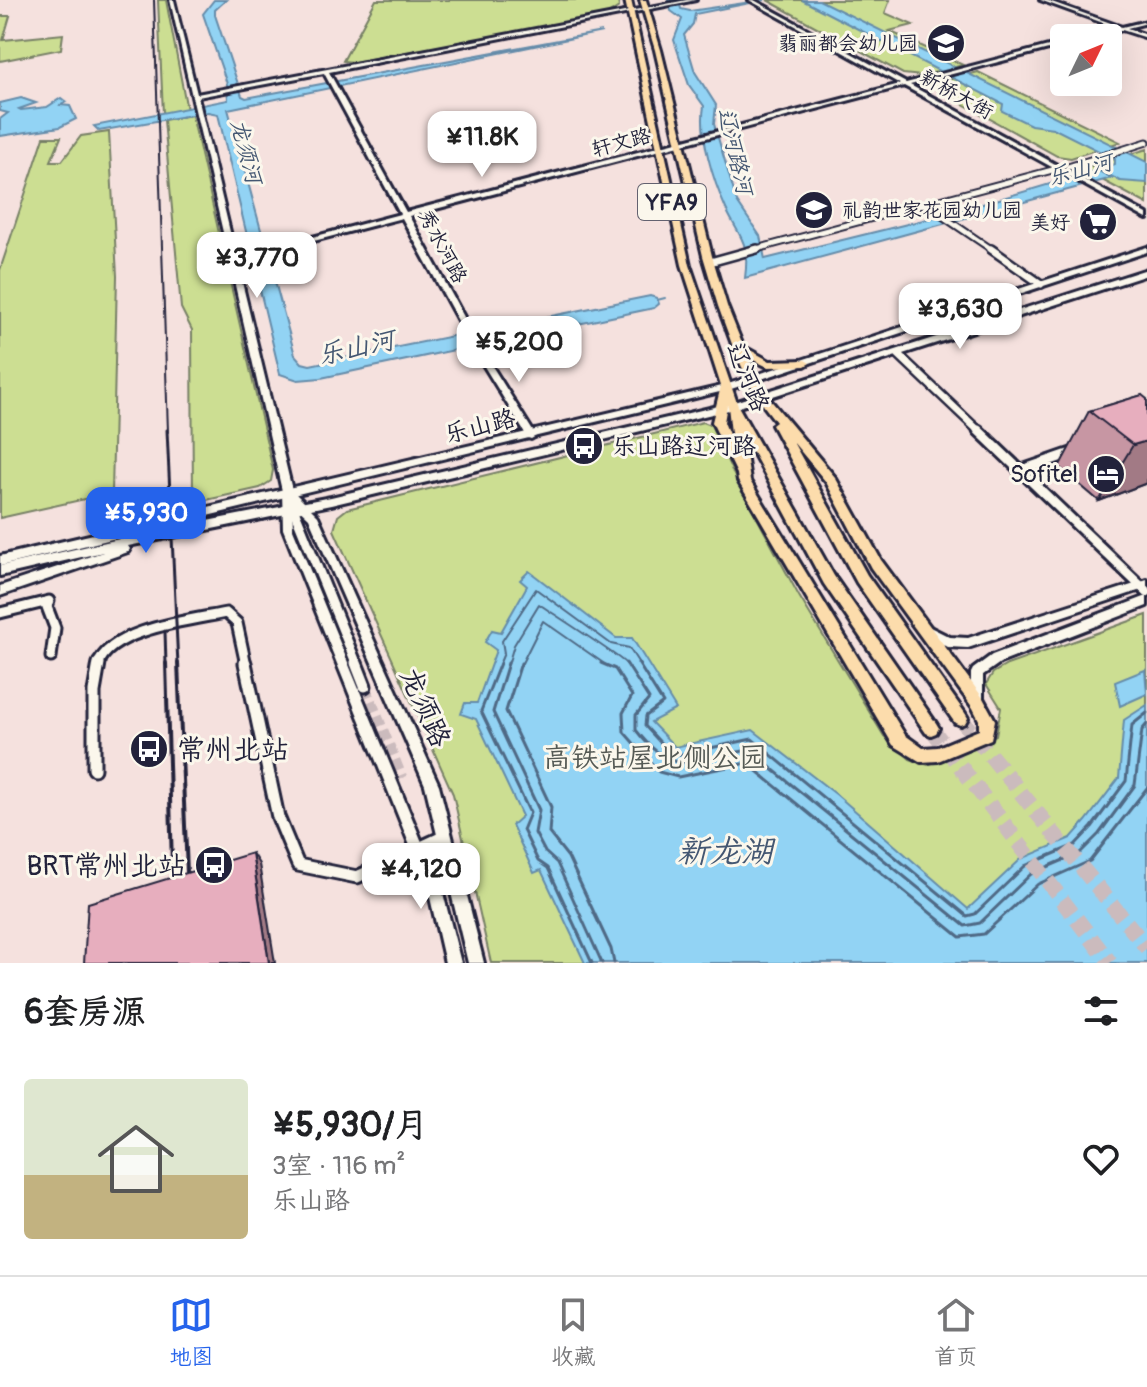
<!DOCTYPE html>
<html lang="zh">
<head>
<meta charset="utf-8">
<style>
	:root { --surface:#fff; --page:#f2f2f2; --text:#202124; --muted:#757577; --line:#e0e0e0; --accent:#2563eb }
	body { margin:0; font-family:Pangolin,"LXGW WenKai TC",sans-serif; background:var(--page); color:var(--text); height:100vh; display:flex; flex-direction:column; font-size:30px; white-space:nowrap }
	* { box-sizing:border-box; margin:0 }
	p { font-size:26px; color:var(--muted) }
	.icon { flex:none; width:44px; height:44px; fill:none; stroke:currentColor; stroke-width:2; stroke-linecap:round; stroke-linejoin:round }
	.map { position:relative; height:963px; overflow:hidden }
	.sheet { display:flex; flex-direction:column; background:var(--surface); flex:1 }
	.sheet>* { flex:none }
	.needle { width:52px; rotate:47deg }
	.tools { position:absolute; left:1050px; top:24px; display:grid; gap:16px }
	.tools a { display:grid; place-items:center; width:72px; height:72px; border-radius:8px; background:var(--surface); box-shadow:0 8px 32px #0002; font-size:40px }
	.price { position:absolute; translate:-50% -68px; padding:0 18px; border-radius:16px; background:#fff; color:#222; font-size:26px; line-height:52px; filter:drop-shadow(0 2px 4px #0008) }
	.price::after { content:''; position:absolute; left:50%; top:48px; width:24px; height:18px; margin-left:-12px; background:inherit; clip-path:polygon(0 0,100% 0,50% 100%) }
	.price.selected { background:var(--accent); color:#fff }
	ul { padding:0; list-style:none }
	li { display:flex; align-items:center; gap:24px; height:200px; padding:0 24px }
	li span { display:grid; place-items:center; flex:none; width:224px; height:160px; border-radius:8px; color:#555 }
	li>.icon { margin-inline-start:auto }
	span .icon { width:96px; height:96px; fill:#fffc; stroke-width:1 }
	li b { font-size:34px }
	h2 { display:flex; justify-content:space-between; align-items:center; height:96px; padding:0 24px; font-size:34px }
	.tab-bar { display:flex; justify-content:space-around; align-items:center; height:112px; border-top:2px solid var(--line); background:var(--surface); font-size:22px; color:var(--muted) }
	.tab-bar a { display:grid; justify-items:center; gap:4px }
	.tab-bar .selected { color:var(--accent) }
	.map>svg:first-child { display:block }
	.green { fill:#ccde92; stroke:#778066; stroke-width:2 }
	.water { fill:#92d3f4; stroke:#658caa; stroke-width:2 }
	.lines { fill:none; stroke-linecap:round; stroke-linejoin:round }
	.shore-far1 { stroke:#4f6985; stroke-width:2 }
	.shore { stroke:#4f6985; stroke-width:3 }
	.stream { stroke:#658caa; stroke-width:2 }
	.minor-tunnel { stroke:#cbbbbd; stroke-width:11; stroke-dasharray:11 5; stroke-linecap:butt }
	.primary-tunnel { stroke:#cbbbbd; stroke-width:16; stroke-dasharray:16 8; stroke-linecap:butt }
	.minor-far3-casing { stroke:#22223b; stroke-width:9 }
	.minor-far2-casing { stroke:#22223b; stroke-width:12 }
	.minor-far1-casing { stroke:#22223b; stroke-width:15 }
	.minor-casing { stroke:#22223b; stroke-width:17 }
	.tertiary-casing { stroke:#22223b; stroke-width:6 }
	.secondary-casing { stroke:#22223b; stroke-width:6 }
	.primary-casing { stroke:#22223b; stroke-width:6 }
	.minor-far3 { stroke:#fbf7ec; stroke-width:5 }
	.minor-far2 { stroke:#fbf7ec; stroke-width:7 }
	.minor-far1 { stroke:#fbf7ec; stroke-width:9 }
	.minor { stroke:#fbf7ec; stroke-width:11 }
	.tertiary { fill:#fbf7ec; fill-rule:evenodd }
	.secondary { fill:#fbf7ec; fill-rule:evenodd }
	.primary { fill:#fcdcac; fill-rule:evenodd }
	.rail-far2 { stroke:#22223b; stroke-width:2 }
	.rail-far1 { stroke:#22223b; stroke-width:3 }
	.rail { stroke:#22223b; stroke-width:4 }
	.wall { fill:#c796a3; stroke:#22223b; stroke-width:2 }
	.shaded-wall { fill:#a27a85; stroke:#22223b; stroke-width:2 }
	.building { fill:#e7aebe; stroke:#22223b; stroke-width:2 }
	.labels { text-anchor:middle; stroke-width:6; stroke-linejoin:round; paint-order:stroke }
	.far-poi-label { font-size:20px; fill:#22223b; stroke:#fbf7ec; text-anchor:end }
	.far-street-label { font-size:20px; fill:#22223b; stroke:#fbf7ec }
	.far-water-label { font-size:22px; font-style:italic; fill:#445772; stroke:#fbf7ec }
	.shield { fill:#fbf7ec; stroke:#636270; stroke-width:2 }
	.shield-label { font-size:22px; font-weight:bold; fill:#22223b }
	.street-label { font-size:24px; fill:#22223b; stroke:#fbf7ec }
	.poi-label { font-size:24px; fill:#22223b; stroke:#fbf7ec; text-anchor:start }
	.water-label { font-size:26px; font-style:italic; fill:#445772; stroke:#fbf7ec }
	.near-street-label { font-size:28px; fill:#22223b; stroke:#fbf7ec }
	.near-poi-label { font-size:28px; fill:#22223b; stroke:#fbf7ec; text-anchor:start }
	.near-park-label { font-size:28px; fill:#555a55; stroke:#fbf7ec }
	.near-water-label { font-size:32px; font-style:italic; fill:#445772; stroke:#fbf7ec }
</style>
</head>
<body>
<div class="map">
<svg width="1147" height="963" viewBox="0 0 1147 963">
	<rect width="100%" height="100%" fill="#f5e1de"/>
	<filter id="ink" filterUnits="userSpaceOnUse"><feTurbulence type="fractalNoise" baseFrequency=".0125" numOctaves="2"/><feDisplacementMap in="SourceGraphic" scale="16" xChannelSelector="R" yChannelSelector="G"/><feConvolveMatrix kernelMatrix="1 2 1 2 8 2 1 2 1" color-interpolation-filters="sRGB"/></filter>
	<g filter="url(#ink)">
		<g class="green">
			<polygon points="158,0 166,0 187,110 163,114"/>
			<polygon points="376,0 618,0 619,7 606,15 354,62 343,61"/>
			<polygon points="767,0 890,0 885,13 913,25 889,31 963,65 922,76 903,74"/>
			<polygon points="0,16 10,16 3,40 63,34 61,49 0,61"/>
			<polygon points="978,72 1120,142 1071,158 1057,156 929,85"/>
			<polygon points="192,115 273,470 271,481 260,488 193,503 192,330 181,308 164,120"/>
			<polygon points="109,132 117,276 112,493 0,518 0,270 44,137 61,137 51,161 62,161 81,136"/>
			<polygon points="1147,149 1147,204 1085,171 1089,167"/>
			<polygon points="703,422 711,425 734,475 799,596 884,736 910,759 928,765 996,735 1001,708 986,684 993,673 1007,665 1147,615 1147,963 491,963 453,794 334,530 338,516 347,509"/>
		</g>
		<g class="water">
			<polygon points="214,0 226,0 215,10 215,15 242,96 246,98 602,32 228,109 295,355 302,363 310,365 650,296 657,298 659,304 654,308 321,378 298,380 280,374 218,114 208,112 99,131 94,126 228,100 227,84 203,14"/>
			<path d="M 668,0 L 679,0 L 681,9 L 690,11 L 765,0 L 695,14 L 693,24 L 684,35 L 695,72 L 716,105 L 714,124 L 737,202 L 760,236 L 765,259 L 952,213 L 1097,170 L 1112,178 L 745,278 C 750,240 740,239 726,209 C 713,180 699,136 704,106 L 689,85 L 674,40 L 682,19 L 671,11 Z"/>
			<polygon points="802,0 819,0 1147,162 1147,183 1120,181 1099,169 1115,164 1115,159 1053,128 1031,125 1002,111 1003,104"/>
			<polygon points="21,98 36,103 19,109 21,110 47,107 61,98 66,102 61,105 70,106 76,119 60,127 0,136 0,119 8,113 0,111 0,103"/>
			<polygon points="529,571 616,638 632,638 676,709 651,722 675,747 753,730 837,795 968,909 1021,859 1071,838 1086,821 1119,778 1124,720 1147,705 1147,963 585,963 541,870 534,873 512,825 522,816 476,719 461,714 465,703 477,703 496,650 485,642 492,630 501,632 527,586 520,580"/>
			<polygon points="1145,670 1147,694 1120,706 1115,682"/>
		</g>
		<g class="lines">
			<g class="shore-far1">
				<polyline points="499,665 504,653 502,641 536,589 611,644 629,648 640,665"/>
				<path d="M 508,665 L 514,645 L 539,604 C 552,613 624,659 627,665"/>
				<polyline points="521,665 543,621 606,665"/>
			</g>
			<g class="shore">
				<polyline points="500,663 481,711 530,813 523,830 538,861 548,868 592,963"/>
				<polyline points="508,663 493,712 539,810 535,833 545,852 557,863 602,963"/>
				<polyline points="521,663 506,711 551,807 549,833 568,857 611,949 614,963"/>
				<polyline points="601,663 615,669 632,696 623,713 624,732 659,772 678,777 747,763 960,937 984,934 1038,884 1090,861 1147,788"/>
				<path d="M 626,663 L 649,699 L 636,715 L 636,730 C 676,782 695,758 749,750 L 965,926 L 980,923 L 1031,874 L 1080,853 L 1099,834 L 1135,785 L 1142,730 L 1147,724"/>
				<polyline points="638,663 663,703 646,716 645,726 669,752 678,755 752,739 967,916 975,914 1025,866 1075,845 1092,827 1126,781 1132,725 1147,713"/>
			</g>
			<polyline class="stream" points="657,300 665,298"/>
			<polyline class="minor-tunnel" points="365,686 402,778"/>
			<g class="primary-tunnel">
				<polyline points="960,718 1147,948"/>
				<polyline points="931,728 1110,963"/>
			</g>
			<defs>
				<g id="minor-far3">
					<polyline points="1068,167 1147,142"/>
					<polyline points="926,205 994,251"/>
					<polyline points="749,251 1060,168"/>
				</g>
				<g id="minor-far2">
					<polyline points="991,249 1041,284"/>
					<polyline points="710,262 757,249"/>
					<polyline points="899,355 980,432"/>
				</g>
				<g id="minor-far1">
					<polyline points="978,430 1147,592"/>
					<polyline points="1019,471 1074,452"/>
					<polyline points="292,505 357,665"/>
					<polyline points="0,613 49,601 47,607 55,628 51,657"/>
					<path d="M 98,665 C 110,629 192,620 226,613 L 237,623 L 246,665"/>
				</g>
				<g id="minor">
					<polyline points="245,663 278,817 298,865 357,877 445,836"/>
					<polyline points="356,663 365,686"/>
					<polyline points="94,769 94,692 99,663"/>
				</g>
				<g id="tertiary">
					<path d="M 170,0 L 174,0 L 197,94 L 687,0 L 696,0 L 329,72 L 406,212 L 900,84 L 749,0 L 754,0 L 906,83 L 1064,42 L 1064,45 L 910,85 L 1147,214 L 1147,219 L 1145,218 L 904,86 L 409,216 L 482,350 L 536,436 L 531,439 L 528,438 L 474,350 L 402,218 L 237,261 L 292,490 L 318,516 L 439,785 L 484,963 L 468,963 L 425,785 L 309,518 L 292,502 L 293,529 L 443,893 L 461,963 L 445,963 L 429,893 L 283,529 L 282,491 ZM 324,73 L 400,214 L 236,257 L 198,97 Z"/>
					<polygon points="1040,0 1046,0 1122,27 1147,21 1147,23 1127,28 1147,35 1147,38 1122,30 1089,38 1081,38 1117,28"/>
					<polygon points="1147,580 1147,588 968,648 948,647 922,633 920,630 922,627 926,625 950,637 968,638"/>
					<polygon points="1147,596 1147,606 1000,663 983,675 983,701 981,705 977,707 973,705 971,701 971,673 973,669 992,655"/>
				</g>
				<g id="secondary">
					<polygon points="1147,247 1147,252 728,390 0,566 0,556 722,386"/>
					<polygon points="1147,269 1147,275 733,409 331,505 128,546 130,549 128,552 0,596 0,586 103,552 0,576 0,566 150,532 331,497 731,403"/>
				</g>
				<path id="primary" d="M 625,0 L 631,0 L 690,265 L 738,406 L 834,576 L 936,723 L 939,728 L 936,733 L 931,735 L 926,733 L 824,584 L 743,434 L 750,481 L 905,735 L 923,748 L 938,747 L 979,730 L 979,720 L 973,708 L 871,568 L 826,482 L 793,442 L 867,575 L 965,713 L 968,718 L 965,723 L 960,725 L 955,723 L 857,583 L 772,425 L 776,422 L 757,397 L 736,355 L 718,306 L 703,256 L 655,50 L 640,0 L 646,0 L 661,50 L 712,256 L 727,306 L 743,346 L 770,361 L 805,360 L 810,363 L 805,366 L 768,367 L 747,357 L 768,397 L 835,477 L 881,560 L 983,698 L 995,720 L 991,739 L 938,761 L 921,762 L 893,745 L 738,481 L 737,474 L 712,422 L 721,386 L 682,265 ZM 727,405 L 728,406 L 732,442 L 724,422 Z"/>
			</defs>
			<use href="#minor-far3" class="minor-far3-casing"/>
			<use href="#minor-far2" class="minor-far2-casing"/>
			<use href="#minor-far1" class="minor-far1-casing"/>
			<use href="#minor" class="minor-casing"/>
			<use href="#tertiary" class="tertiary-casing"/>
			<use href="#secondary" class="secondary-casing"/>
			<use href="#primary" class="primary-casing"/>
			<use href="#minor-far3" class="minor-far3"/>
			<use href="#minor-far2" class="minor-far2"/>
			<use href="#minor-far1" class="minor-far1"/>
			<use href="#minor" class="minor"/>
			<use href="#tertiary" class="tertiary"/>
			<use href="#secondary" class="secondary"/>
			<use href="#primary" class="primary"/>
			<polyline class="rail-far2" points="154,0 168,432"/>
			<g class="rail-far1">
				<polyline points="167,430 178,665"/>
				<polyline points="165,631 166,665"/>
			</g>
			<g class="rail">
				<polyline points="166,663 173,899"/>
				<polyline points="178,663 188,895"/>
			</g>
		</g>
		<polygon class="wall" points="1142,395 1147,483 1099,501 1059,467 1089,411"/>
		<g class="shaded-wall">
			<polygon points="1147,441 1147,483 1099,501 1133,445"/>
			<polygon points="252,853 259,864 275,963 269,963"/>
		</g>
		<g class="building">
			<polygon points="1142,395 1147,399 1147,441 1133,445 1089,411"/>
			<polygon points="252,853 269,963 84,963 88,903"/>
		</g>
	</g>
	<defs>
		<symbol id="school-disc" viewBox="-11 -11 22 22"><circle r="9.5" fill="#22223b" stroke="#fbf7ec"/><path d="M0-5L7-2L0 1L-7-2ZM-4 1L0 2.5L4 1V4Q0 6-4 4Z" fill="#fff"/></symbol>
		<symbol id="supermarket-disc" viewBox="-11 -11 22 22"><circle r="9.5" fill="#22223b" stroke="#fbf7ec"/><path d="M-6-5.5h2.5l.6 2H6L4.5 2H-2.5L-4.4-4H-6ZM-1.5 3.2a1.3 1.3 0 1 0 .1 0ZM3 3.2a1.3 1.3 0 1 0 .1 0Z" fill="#fff"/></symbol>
		<symbol id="bus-disc" viewBox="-11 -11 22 22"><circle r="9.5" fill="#22223b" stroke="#fbf7ec"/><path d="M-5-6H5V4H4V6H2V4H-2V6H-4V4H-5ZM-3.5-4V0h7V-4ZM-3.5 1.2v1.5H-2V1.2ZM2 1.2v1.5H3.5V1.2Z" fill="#fff"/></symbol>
		<symbol id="hotel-disc" viewBox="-11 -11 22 22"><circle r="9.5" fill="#22223b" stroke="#fbf7ec"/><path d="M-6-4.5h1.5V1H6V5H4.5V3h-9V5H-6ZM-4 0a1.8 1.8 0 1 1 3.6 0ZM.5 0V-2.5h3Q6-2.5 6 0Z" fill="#fff"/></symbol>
	</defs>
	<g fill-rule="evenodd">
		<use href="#school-disc" x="924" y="21" width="44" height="44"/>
		<use href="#school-disc" x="792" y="188" width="44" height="44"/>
		<use href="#supermarket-disc" x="1076" y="200" width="44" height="44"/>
		<use href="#bus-disc" x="562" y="424" width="44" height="44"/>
		<use href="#hotel-disc" x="1084" y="452" width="44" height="44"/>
		<use href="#bus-disc" x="127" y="727" width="44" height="44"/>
		<use href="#bus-disc" x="192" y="843" width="44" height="44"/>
	</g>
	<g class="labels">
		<g class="far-poi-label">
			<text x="918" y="50">翡丽都会幼儿园</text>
			<text x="842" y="217" text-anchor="start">礼韵世家花园幼儿园</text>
			<text x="1070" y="229">美好</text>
		</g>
		<g class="far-street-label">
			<text transform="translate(957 94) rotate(29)" y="7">新桥大街</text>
			<text transform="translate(621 142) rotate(-15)" y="7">轩文路</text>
			<text transform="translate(443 246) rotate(62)" y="7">秀水河路</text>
		</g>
		<g class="far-water-label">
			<text transform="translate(247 151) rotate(75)" y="8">龙须河</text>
			<text transform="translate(736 151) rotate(77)" y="8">辽河路河</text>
			<text transform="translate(1080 169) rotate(-15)" y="8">乐山河</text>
		</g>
		<rect class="shield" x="638" y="184" width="68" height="36" rx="6"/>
		<g class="shield-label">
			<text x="672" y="210">YFA9</text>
		</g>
		<g class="street-label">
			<text transform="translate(748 377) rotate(67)" y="8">辽河路</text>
			<text transform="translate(480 426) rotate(-14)" y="8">乐山路</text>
		</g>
		<g class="poi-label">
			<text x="612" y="454">乐山路辽河路</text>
			<text x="1078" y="482" text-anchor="end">Sofitel</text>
		</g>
		<g class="water-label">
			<text transform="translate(356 347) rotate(-12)" y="9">乐山河</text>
		</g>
		<g class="near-street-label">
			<text transform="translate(426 707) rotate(66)" y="10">龙须路</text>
		</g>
		<g class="near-poi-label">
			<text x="177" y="759">常州北站</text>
			<text x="186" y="875" text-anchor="end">BRT常州北站</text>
		</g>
		<g class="near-park-label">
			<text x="655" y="767">高铁站屋北侧公园</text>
		</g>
		<g class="near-water-label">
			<text x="725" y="862">新龙湖</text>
		</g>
	</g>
</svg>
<div class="tools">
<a><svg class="needle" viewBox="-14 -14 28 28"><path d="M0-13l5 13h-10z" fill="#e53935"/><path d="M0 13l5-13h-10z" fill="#757577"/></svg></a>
</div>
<b class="price" style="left:482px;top:179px">¥11.8K</b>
<b class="price" style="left:257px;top:300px">¥3,770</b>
<b class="price" style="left:960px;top:351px">¥3,630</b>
<b class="price" style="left:519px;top:384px">¥5,200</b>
<b class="price selected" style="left:146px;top:555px">¥5,930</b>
<b class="price" style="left:421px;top:911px">¥4,120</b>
</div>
<section class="sheet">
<h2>6套房源<svg class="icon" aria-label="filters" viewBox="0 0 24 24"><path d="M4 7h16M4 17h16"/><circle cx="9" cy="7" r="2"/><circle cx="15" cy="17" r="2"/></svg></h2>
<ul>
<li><span style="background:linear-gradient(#dfe7d0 60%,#c2b280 0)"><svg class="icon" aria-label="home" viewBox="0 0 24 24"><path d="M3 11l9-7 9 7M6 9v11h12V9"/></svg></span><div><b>¥5,930/月</b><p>3室 · 116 m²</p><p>乐山路</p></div><svg class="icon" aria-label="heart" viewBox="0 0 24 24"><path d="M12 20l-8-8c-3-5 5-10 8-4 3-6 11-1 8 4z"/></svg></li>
</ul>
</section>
<nav class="tab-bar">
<a class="selected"><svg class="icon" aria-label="map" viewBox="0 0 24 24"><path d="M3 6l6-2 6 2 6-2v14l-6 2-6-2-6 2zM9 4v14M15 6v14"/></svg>地图</a>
<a><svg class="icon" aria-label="saved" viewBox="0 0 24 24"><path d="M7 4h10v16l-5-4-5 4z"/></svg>收藏</a>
<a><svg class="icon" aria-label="home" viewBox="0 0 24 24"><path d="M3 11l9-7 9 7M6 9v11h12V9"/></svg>首页</a>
</nav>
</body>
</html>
